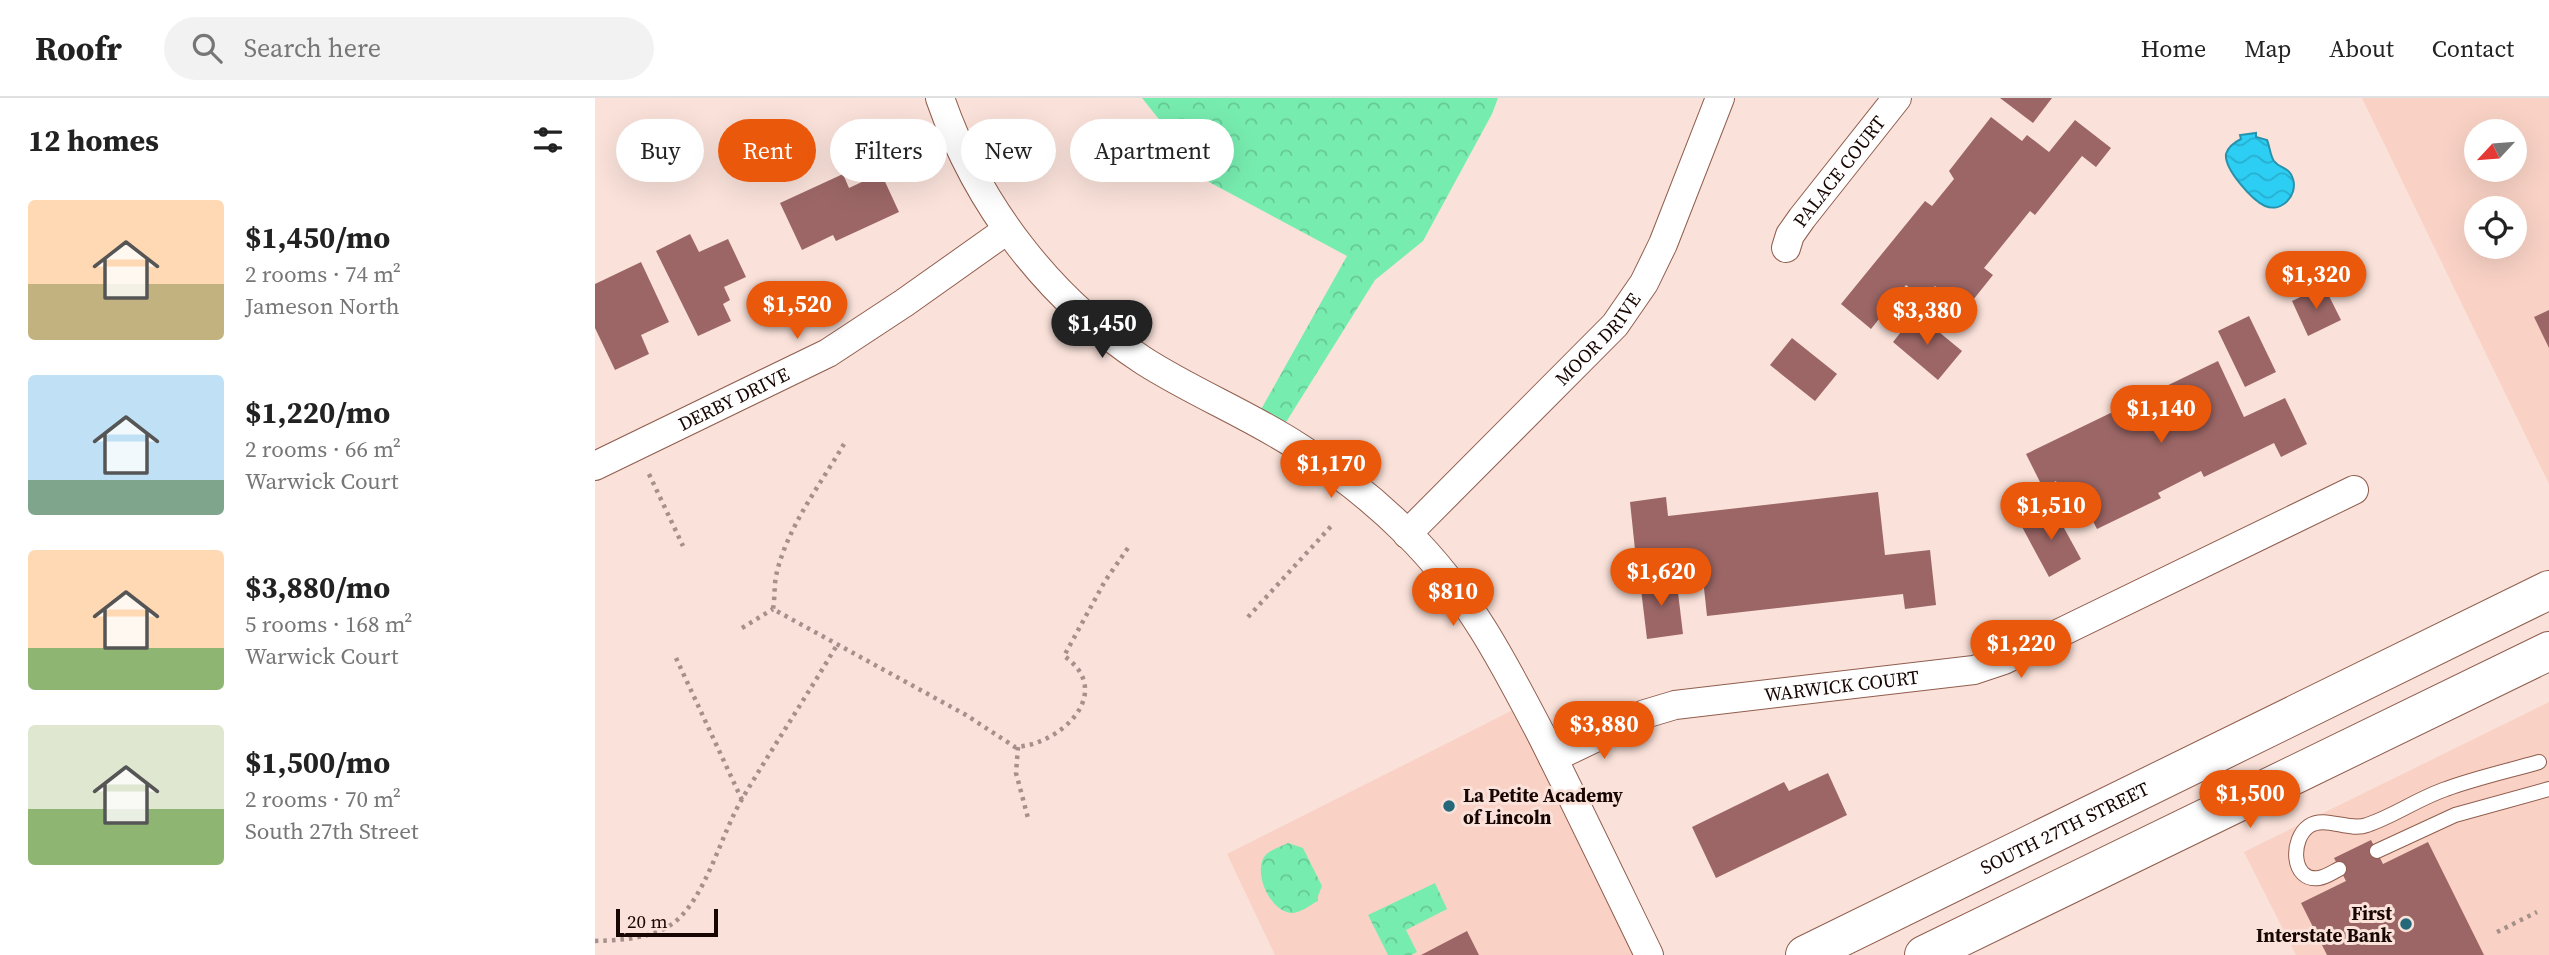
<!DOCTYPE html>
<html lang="en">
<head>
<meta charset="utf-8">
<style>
	:root { --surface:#fff; --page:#f2f2f2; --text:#222; --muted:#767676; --line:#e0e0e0; --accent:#ea580c }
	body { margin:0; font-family:"Source Serif 4",serif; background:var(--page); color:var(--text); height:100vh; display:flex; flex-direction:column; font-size:26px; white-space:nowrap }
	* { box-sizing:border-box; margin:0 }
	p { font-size:23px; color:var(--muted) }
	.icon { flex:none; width:38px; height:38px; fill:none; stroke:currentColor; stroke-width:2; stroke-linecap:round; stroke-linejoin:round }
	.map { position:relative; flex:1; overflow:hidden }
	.details { display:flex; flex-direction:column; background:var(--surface); width:595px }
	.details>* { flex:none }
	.hud { position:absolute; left:21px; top:21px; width:665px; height:63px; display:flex; gap:14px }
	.needle { width:46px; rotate:244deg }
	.fabs { position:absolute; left:1869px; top:21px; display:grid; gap:14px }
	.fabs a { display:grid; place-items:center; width:63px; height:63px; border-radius:50%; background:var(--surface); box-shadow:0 7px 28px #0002; font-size:35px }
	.scale { position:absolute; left:21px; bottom:18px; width:102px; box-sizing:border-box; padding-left:7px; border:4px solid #180602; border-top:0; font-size:19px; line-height:24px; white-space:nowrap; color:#180602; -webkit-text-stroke:5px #fae2da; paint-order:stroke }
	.price { position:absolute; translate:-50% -60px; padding:0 16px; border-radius:24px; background:var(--accent); color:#fff; font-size:23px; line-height:46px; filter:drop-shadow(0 2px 4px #0008) }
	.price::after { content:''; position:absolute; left:50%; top:42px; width:21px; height:16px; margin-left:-10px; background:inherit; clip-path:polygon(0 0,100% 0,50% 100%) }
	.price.active { background:#222; color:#fff }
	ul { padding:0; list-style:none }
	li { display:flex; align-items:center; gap:21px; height:175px; padding:0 28px }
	li span { display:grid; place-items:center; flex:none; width:196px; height:140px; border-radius:7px; color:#555 }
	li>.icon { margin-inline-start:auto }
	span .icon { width:84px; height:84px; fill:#fffc; stroke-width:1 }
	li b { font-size:30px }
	h2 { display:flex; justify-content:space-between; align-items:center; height:84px; padding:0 28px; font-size:30px }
	.pill { padding:0 24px; border-radius:32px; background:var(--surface); box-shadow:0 7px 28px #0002; font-size:24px; line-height:63px }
	.pill.active { background:var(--accent); color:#fff }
	header { display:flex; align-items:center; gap:42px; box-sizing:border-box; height:98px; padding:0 35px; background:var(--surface); border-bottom:2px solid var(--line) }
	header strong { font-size:33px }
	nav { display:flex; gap:38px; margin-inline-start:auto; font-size:24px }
	.search { width:490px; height:63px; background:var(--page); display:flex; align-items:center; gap:18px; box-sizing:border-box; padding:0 24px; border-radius:38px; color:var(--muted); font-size:26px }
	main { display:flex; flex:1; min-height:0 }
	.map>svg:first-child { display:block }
	.built { fill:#f9d2c5; fill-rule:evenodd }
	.park { fill:url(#park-crowns) }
	.water { fill:url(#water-waves); stroke:#2792ab; stroke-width:2 }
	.building { fill:#9c6666 }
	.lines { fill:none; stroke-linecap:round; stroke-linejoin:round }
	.lane-casing { stroke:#905d4d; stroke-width:16 }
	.street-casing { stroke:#905d4d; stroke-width:30 }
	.secondary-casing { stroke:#905d4d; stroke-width:40 }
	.path { stroke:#a6908a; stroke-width:4.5; stroke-dasharray:3.5 5; stroke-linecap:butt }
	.lane { stroke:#fff; stroke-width:14 }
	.street { stroke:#fff; stroke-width:28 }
	.secondary { stroke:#fff; stroke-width:38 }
	.poi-dot { fill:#24687a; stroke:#fae2da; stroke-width:2.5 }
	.labels { text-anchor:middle; stroke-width:6; stroke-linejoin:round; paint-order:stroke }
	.street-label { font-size:19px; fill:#180602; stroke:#fae2da }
	.poi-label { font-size:19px; font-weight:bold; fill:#180602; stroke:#fae2da; text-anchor:start }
</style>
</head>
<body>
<header>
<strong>Roofr</strong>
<div class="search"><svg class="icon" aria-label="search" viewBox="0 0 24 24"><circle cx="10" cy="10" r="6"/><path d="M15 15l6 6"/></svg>Search here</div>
<nav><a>Home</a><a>Map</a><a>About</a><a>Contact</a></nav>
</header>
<main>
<section class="details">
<h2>12 homes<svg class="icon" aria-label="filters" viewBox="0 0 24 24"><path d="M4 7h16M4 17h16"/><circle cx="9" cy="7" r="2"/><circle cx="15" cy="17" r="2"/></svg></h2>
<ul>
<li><span style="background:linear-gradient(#ffd9b3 60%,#c2b280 0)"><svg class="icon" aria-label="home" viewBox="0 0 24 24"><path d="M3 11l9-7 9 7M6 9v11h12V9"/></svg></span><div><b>$1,450/mo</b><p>2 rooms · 74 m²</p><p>Jameson North</p></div></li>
<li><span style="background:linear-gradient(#bfe0f5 75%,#7fa58c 0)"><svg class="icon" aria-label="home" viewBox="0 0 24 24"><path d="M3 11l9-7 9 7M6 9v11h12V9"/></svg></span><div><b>$1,220/mo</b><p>2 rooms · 66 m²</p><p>Warwick Court</p></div></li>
<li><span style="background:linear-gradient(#ffd9b3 70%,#8fb573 0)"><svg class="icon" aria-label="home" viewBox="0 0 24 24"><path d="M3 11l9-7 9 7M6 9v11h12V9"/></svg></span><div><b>$3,880/mo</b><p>5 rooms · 168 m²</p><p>Warwick Court</p></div></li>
<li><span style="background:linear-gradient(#dfe7d0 60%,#8fb573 0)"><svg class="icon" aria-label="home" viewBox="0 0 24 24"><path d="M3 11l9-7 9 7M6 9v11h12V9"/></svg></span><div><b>$1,500/mo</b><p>2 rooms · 70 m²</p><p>South 27th Street</p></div></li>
</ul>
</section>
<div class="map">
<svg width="1954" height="857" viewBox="0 0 1954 857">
	<defs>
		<pattern id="park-crowns" width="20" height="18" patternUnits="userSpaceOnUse" patternTransform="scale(1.75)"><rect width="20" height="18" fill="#77ecaf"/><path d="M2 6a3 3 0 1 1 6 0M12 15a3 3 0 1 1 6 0" fill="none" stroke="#66c995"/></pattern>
		<pattern id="water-waves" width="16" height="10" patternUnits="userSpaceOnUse" patternTransform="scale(1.75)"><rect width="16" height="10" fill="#2dcef4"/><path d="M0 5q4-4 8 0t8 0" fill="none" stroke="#27afd0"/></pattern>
	</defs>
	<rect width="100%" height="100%" fill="#fae2da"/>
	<g class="built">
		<path d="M 1767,0 L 1954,0 L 1954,386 ZM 1881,33 L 1920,33 L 1920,72 L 1881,72 ZM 1881,110 L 1920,110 L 1920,149 L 1881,149 Z"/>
		<polygon points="1954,604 1954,857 1701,857 1649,754"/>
		<polygon points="930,606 1054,857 680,857 632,756"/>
	</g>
	<g class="park">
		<polygon points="547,0 903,0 897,16 828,143 780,182 683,337 659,324 752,158 614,84"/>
		<path d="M 693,745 L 708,750 L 727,788 L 723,798 L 723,803 C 715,807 707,814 698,815 C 677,816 658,777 669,759 C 674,752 685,749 693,745 Z"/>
		<polygon points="840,785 852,811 811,832 822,854 816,857 793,857 773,817"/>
	</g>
	<path class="water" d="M 1661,35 L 1661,39 L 1672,42 C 1675,49 1675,57 1679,63 C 1685,71 1695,69 1698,81 C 1703,97 1687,115 1670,108 C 1657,102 1629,71 1631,56 C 1633,49 1640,44 1646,41 L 1645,37 Z"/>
	<g class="building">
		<polygon points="1405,0 1457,0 1438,25"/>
		<polygon points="1396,19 1427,43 1432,37 1454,54 1480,22 1516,50 1501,69 1487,58 1440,117 1435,113 1389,170 1398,177 1370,212 1340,188 1329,201 1311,187 1276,231 1246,206 1330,103 1337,108 1359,81 1354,73"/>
		<polygon points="286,75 304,114 241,143 238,137 207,152 185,105 248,76 254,90"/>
		<polygon points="95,136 104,154 133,141 151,179 129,189 135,202 128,206 136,223 103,238 61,153"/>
		<polygon points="46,164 74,224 46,237 54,256 20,272 0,230 0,186"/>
		<polygon points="1729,188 1746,222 1713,238 1697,203"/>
		<polygon points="1954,212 1954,250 1939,219"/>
		<polygon points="1321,215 1367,253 1343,282 1298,244"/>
		<polygon points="1654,218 1681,274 1650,289 1623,233"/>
		<polygon points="1197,240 1242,276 1220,303 1175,267"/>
		<polygon points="1623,263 1649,319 1690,300 1712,346 1686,359 1679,345 1609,379 1606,373 1563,395 1566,400 1502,431 1486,400 1472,407 1461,383 1448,390 1431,356"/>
		<polygon points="1283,394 1290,457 1335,452 1341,507 1310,511 1308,496 1112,518 1108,481 1095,482 1092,455 1041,461 1035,404 1071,399 1073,418"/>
		<polygon points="1458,410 1486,461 1454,479 1426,427"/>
		<polygon points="1081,478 1088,536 1052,541 1045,483"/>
		<polygon points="1233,675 1252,717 1121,780 1097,729 1189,684 1194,693"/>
		<polygon points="1776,742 1788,766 1833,744 1889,857 1732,857 1706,805 1751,783 1739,760"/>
		<polygon points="872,833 884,857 826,857"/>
	</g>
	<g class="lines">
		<defs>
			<g id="lane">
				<polyline points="1782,753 1860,717 1954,691"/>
				<path d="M 1744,771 C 1738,774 1731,779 1724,780 C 1696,784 1695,741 1714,728 C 1730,717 1754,734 1772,727 C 1799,718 1824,700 1851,691 C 1881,680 1913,673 1944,664"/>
			</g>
			<g id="street">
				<path d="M 345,0 C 382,107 454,201 549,263 C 599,295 655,317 705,350 C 743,374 780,403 812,435 C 873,495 909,565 948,640 C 984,712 1019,785 1054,857"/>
				<path id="s1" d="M 1191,150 L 1195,137 L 1207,120 L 1302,0"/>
				<path id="s2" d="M 0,368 L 233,255 L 309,205 L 412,132"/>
				<path id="s3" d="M 812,436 L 1020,227 L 1049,185 L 1068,146 L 1125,0"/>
				<path id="s4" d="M 958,660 L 1050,616 L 1080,607 L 1379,572 L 1409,562 L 1759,392"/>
			</g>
			<g id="secondary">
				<path id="s5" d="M 1210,857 L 1954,492"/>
				<polyline points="1329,857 1954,553"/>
			</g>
		</defs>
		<use href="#lane" class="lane-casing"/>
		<use href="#street" class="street-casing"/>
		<use href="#secondary" class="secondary-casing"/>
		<g class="path">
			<path d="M 249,346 C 225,387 191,431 181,478 C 179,489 180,500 178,511 L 371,617 L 420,649 C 466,647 521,594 469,558 L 510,483 L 535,447"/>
			<polyline points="54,376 88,448"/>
			<polyline points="653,519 739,425"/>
			<polyline points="147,530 178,511"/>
			<polyline points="81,560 147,702"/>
			<polyline points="423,649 421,675 433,720"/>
			<polyline points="1902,834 1942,814"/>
			<path d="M 0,843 C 25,842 56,841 77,826 C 110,803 126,736 147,701 C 178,649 211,599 242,547"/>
		</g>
		<use href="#lane" class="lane"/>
		<use href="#street" class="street"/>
		<use href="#secondary" class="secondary"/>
	</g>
	<g class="poi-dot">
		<circle cx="854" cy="708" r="7"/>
		<circle cx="1811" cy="826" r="7"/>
	</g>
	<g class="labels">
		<g class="street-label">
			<text dy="7" stroke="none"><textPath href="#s1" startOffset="94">PALACE COURT</textPath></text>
			<text dy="7" stroke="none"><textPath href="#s3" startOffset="273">MOOR DRIVE</textPath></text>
			<text dy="7" stroke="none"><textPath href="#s2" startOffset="154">DERBY DRIVE</textPath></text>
			<text dy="7" stroke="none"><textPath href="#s4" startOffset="301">WARWICK COURT</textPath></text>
			<text dy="7" stroke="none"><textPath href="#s5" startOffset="289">SOUTH 27TH STREET</textPath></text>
		</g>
		<g class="poi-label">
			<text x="868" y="704">La Petite Academy<tspan x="868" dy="22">of Lincoln</tspan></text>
			<text x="1797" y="822" text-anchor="end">First<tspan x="1797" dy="22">Interstate Bank</tspan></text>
		</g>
	</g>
</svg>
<div class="fabs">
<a><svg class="needle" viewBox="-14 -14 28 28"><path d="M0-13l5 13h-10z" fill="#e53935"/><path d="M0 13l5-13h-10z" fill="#767676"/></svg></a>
<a><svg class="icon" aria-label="locate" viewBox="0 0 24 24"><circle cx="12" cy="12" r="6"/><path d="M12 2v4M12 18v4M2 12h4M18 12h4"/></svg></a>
</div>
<div class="scale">20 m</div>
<b class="price" style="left:1721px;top:213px">$1,320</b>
<b class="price" style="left:202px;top:243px">$1,520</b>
<b class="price" style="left:1332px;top:249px">$3,380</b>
<b class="price active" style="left:507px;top:262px">$1,450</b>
<b class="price" style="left:1566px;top:347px">$1,140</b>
<b class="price" style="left:736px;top:402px">$1,170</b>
<b class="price" style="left:1456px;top:444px">$1,510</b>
<b class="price" style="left:1066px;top:510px">$1,620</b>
<b class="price" style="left:858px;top:530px">$810</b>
<b class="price" style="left:1426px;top:582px">$1,220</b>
<b class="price" style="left:1009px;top:663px">$3,880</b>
<b class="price" style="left:1655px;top:732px">$1,500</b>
<div class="hud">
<a class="pill">Buy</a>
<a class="pill active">Rent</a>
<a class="pill">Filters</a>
<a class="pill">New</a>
<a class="pill">Apartment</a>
</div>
</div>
</main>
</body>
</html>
